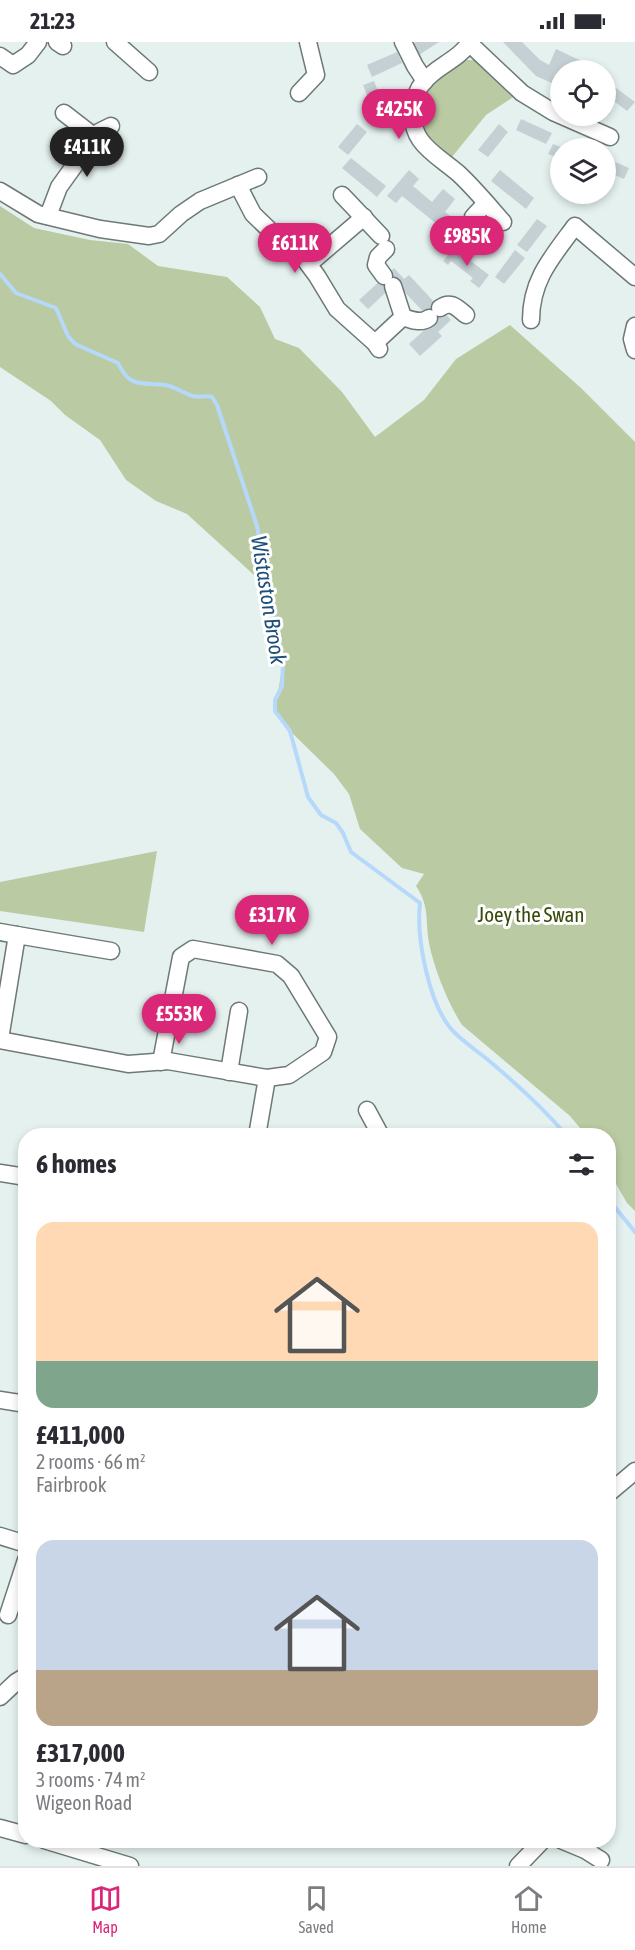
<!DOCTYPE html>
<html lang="en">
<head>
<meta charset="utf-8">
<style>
	:root { --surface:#fff; --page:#f2f2f3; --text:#2b2b33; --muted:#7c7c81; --line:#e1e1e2; --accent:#db2777 }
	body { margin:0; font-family:"Asap Condensed",sans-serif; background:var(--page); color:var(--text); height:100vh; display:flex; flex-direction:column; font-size:22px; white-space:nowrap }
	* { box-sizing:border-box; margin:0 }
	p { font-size:20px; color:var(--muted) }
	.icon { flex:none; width:33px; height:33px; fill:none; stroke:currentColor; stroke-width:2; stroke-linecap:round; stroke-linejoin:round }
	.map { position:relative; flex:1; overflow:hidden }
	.side { position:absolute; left:18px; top:1086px; width:598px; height:720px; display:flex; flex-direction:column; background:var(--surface); border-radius:24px; box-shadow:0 3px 9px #0003 }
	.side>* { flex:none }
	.fabs { position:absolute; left:550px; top:18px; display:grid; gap:12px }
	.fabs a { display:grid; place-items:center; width:66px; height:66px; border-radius:50%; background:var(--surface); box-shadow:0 3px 9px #0003; font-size:30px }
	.price { position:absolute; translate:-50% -51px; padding:0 14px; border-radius:21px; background:var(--accent); color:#fff; font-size:20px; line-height:39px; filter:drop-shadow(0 2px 3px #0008) }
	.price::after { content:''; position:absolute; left:50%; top:36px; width:18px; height:14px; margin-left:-9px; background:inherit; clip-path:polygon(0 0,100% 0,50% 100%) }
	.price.on { background:#222; color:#fff }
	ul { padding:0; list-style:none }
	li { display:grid; align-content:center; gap:12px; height:318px; padding:0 18px }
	li span { display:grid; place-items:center; height:186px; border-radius:18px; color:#555 }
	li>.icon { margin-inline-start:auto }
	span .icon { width:108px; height:108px; fill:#fffc; stroke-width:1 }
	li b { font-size:26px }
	h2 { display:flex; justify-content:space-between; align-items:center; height:72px; padding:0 18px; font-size:26px }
	.status { display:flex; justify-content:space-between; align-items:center; height:42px; padding:0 30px; background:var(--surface); direction:ltr }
	.status svg { height:16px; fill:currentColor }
	.tabs { display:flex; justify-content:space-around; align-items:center; height:84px; border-top:2px solid var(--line); background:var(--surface); font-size:16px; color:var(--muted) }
	.tabs a { display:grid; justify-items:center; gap:3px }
	.tabs .on { color:var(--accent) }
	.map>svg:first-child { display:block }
	.green { fill:#bacba3 }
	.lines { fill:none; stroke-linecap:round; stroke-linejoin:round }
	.stream { stroke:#b6d8fa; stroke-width:4 }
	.building { fill:#c5d0d4 }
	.minor-casing { stroke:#6d7877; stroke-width:19 }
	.minor { stroke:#fff; stroke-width:16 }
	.labels { text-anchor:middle; stroke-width:6; stroke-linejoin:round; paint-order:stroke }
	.park-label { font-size:21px; fill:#364a0a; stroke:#fff }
	.water-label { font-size:22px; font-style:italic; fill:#1e507b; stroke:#fff }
</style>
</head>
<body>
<div class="status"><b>21:23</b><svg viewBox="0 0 49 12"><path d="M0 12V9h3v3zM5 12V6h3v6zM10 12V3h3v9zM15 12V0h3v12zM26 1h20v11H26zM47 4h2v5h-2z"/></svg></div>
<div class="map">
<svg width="635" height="1824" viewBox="0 0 635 1824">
	<rect width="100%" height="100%" fill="#e4f1ef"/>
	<g class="green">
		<path d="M 467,18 L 475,18 L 515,54 L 486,73 L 452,115 C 445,109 436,103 430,96 C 418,79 419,53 435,38 C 443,30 457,24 467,18 Z"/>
		<path d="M 0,164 L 34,186 L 90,198 L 128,202 L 158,224 L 227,235 L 260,265 L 275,297 L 299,306 L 342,350 L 375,395 L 424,358 L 456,317 L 510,283 L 581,346 L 635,400 L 635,1169 L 627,1161 L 609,1130 L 609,1094 L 586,1093 L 570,1074 L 462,983 C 448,961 434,927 429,901 C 425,878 430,865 416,844 L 424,832 L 402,826 L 360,787 L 349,752 L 334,732 L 290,689 L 275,669 L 283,620 L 254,533 L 187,472 L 156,459 L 126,438 L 100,398 L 65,373 L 51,359 L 0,325 Z"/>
		<polygon points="157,809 144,890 0,869 0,840"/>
	</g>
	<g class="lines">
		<g class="stream">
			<path d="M 0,232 L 16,251 L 56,266 L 68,294 L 75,302 L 118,321 C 130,347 142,340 166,343 C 176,345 184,352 193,354 C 199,356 205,353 212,355 L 217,363 L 257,484 L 283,620 L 282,644 L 275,658 L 275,669 L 290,689 L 308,755 L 321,773 L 336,781 L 343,791 L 351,810 L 420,861 C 416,896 429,966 455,991 C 467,1003 482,1012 494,1023 C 520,1045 545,1068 567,1094"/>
			<polyline points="609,1158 635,1190"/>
		</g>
	</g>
	<g class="building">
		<polygon points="416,0 439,0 419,13 412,2"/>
		<polygon points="503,0 522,0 540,18 549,23 556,7 588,22 585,28 561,28 561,45 536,34"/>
		<polygon points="397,10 402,21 372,35 367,23"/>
		<polygon points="374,39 386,69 375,74 363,43"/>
		<polygon points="608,40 635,60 627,69 606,53 606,43"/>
		<polygon points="521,77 552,91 546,102 516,88"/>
		<polygon points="357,82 367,90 348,113 338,105"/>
		<polygon points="499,82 508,90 488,115 478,108"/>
		<polygon points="553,102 561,105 561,117 548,112"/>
		<polygon points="351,116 386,144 377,155 342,126"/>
		<polygon points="606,116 629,126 624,137 606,129"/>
		<polygon points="409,128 419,137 413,144 432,160 443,147 455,157 445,170 453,176 443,187 402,154 396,161 387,154"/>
		<polygon points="500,128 534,156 526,167 491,139"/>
		<polygon points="537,177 547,184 527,210 517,203"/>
		<polygon points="454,206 489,233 479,246 470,239 473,236 451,219 448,223 443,219"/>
		<polygon points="515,208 525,216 504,242 495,235"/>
		<polygon points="394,226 404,237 409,233 451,278 438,290 442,294 420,314 409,302 433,280 396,241 368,267 359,258"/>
	</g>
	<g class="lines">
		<defs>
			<g id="minor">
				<polyline points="57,0 63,4"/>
				<polyline points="115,0 149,30"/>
				<polyline points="403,0 415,24 425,39"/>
				<path d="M 470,0 C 458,19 435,24 422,42 C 417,48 415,56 414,64 C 407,100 436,112 459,132 C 475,147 489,164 503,180"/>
				<polyline points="470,2 522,51 553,70 610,95"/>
				<polyline points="0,14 13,23 28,13 38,0"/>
				<polyline points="299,51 316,33 308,0"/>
				<polyline points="64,71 95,95"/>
				<polyline points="238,143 253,172 281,199 303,215 317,234 337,267 375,301 379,307"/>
				<polyline points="0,149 38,172 100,187 149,194 159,192 181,172 200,159 258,135"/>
				<polyline points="342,153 381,194"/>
				<polyline points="48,174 59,145 95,95 99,90 111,84"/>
				<polyline points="473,175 486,161"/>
				<polyline points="309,222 364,175"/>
				<polyline points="384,234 376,223 378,215 386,207"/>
				<path d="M 393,244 L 403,275 C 411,278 421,282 429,276"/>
				<path d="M 440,266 C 451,258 457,266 466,273"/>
				<path d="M 531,278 C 531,238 552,215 575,184 L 635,235"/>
				<polyline points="635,284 632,297 635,308"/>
				<polyline points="375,301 403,275"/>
				<polyline points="0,890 17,893"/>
				<polyline points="0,997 17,893 111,909"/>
				<polyline points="0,998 128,1022 168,1019 267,1036 257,1094"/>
				<polyline points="161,1020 181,915 193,907 277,922 291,934 328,995 323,1010 289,1033 267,1036"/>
				<polyline points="229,1030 239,969"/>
				<polyline points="367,1068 381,1094"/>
				<polyline points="0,1131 26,1135"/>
				<polyline points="0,1358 26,1362"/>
				<polyline points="609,1451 635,1429"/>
				<polyline points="0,1494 26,1502"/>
				<polyline points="8,1573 26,1518"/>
				<polyline points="0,1655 16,1640 26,1634"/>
				<polyline points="0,1786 26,1793"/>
				<polyline points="44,1798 130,1824"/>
				<polyline points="561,1798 585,1808 601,1818"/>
				<polyline points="518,1824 543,1798"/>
			</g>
		</defs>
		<use href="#minor" class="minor-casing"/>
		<use href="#minor" class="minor"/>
	</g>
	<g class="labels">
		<g class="park-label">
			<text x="531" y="880">Joey the Swan</text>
		</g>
		<g class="water-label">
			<text transform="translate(269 558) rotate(81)" y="8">Wistaston Brook</text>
		</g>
	</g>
</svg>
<div class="fabs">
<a><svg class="icon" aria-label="locate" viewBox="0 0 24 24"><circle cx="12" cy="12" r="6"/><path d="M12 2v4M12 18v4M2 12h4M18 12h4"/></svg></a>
<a><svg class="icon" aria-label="layers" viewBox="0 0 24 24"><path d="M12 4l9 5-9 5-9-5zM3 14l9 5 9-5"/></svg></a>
</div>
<b class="price" style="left:399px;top:98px">£425K</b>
<b class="price on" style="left:87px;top:136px">£411K</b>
<b class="price" style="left:467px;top:225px">£985K</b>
<b class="price" style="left:295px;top:232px">£611K</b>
<b class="price" style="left:272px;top:904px">£317K</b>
<b class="price" style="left:179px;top:1003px">£553K</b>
<section class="side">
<h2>6 homes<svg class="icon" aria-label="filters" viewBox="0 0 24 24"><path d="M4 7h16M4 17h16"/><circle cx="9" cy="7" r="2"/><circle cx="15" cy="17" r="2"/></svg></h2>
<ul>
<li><span style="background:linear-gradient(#ffd9b3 75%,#7fa58c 0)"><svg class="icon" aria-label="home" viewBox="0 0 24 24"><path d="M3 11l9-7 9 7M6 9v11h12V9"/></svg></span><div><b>£411,000</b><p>2 rooms · 66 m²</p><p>Fairbrook</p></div></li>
<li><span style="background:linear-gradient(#c9d6e8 70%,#b9a48a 0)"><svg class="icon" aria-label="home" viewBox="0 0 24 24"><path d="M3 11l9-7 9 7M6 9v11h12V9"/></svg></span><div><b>£317,000</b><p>3 rooms · 74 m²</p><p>Wigeon Road</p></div></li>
</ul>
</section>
</div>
<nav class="tabs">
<a class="on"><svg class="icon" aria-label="map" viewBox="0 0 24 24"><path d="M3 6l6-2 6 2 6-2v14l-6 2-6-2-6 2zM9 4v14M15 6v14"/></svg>Map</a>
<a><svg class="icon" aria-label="saved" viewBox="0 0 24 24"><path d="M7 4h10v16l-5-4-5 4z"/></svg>Saved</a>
<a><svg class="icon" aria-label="home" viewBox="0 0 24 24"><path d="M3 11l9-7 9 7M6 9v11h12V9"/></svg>Home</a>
</nav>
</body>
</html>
